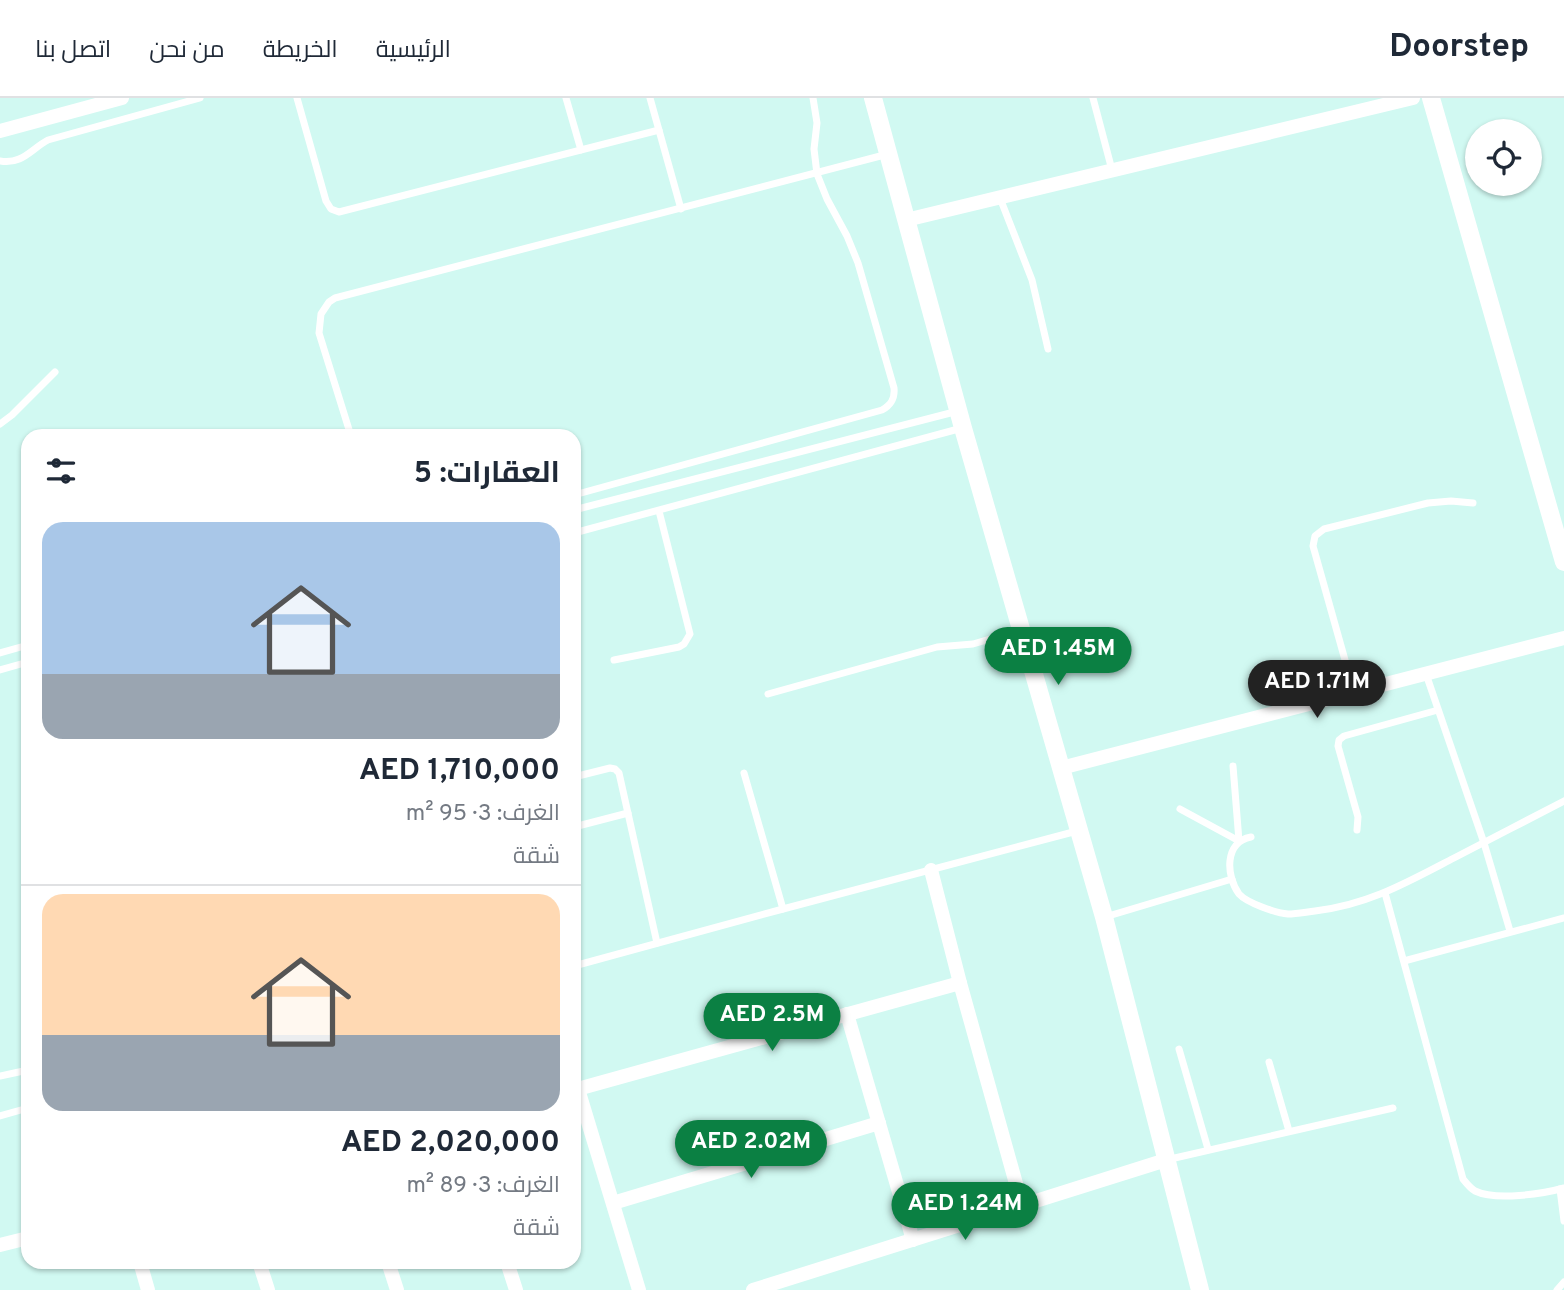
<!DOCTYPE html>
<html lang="ar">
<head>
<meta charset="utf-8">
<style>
	:root { --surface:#fff; --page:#f6f6f7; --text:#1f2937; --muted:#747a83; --line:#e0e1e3; --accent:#0b8043 }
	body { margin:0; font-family:Overpass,Cairo,sans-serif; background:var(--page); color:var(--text); direction:rtl; height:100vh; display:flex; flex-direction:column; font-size:26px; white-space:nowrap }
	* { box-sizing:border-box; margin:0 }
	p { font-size:23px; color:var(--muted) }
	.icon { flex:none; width:38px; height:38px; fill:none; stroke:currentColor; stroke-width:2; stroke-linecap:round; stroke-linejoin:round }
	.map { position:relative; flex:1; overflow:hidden; direction:ltr }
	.drawer { position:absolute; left:21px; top:331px; width:560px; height:840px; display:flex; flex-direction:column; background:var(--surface); border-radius:21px; box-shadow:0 2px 5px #0004; direction:rtl }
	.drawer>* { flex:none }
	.fabs { position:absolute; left:1465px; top:21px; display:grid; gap:14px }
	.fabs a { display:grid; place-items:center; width:77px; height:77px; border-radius:50%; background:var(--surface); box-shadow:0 2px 5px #0004; font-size:35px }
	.price { position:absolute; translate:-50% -60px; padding:0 16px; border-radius:24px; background:var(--accent); color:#fff; font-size:23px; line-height:46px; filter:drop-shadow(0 2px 4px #0008) }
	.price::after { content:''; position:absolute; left:50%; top:42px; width:21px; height:16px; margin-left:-10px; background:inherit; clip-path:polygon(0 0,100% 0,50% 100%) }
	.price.selected { background:#222; color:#fff }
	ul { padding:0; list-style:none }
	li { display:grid; align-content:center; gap:14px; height:371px; padding:0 21px }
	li+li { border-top:2px solid var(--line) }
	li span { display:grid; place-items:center; height:217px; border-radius:21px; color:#555 }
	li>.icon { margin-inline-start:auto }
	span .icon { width:126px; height:126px; fill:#fffc; stroke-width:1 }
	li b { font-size:30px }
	h2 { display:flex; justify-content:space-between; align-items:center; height:84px; padding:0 21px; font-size:30px }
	header { display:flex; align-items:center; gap:42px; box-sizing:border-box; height:98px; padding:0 35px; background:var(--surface); border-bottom:2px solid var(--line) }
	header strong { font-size:33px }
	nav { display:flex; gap:38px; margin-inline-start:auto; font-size:24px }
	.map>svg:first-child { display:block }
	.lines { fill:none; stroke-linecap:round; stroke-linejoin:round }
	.service { stroke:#fff; stroke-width:7 }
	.minor { stroke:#fff; stroke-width:14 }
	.tertiary { stroke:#fff; stroke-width:18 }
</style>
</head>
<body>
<header>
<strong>Doorstep</strong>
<nav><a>الرئيسية</a><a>الخريطة</a><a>من نحن</a><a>اتصل بنا</a></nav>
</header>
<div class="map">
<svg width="1564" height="1192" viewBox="0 0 1564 1192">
	<rect width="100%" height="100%" fill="#d1f9f2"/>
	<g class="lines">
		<g class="service">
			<polyline points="297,0 326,103 331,111 339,114 659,32"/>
			<polyline points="566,0 581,52"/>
			<polyline points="650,0 681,111"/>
			<polyline points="1093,0 1112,72"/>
			<path d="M 0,63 C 22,67 31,51 48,42 L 200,0"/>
			<polyline points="1000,100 1032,182 1048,251"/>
			<polyline points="0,326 12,317 55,274"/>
			<polyline points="351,338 319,235 321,216 329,204 335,200 888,56"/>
			<path d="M 574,397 L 882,312 C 891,307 895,301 894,290 L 858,165 L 847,138 L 827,101 L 817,76 L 814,51 L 817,25 L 813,0"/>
			<polyline points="574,412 958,313"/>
			<polyline points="574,435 962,330"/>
			<polyline points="0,555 28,547"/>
			<polyline points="614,562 679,549 684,546 690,536 659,413"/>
			<polyline points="0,572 28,564"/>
			<polyline points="1426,576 1484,745 1510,833"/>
			<polyline points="1354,594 1313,448 1315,438 1324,431 1428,405 1451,403 1473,405"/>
			<polyline points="768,596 937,549 973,546 1021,532"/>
			<polyline points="1233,668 1239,743"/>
			<polyline points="744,675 783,811"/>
			<polyline points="574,679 610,670 615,671 619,675 657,845"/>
			<polyline points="1180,711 1239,743"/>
			<polyline points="574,729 628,715"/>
			<polyline points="1357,732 1358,719 1338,648 1339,642 1344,638 1438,612"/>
			<path d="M 1251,739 C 1224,744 1226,778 1239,796 C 1247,805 1276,815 1288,816 C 1297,816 1306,814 1315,813 C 1368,807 1408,784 1454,760 C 1491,741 1527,722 1564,703"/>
			<path d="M 1385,795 L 1463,1081 C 1467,1086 1470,1090 1475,1093 C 1496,1103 1542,1096 1564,1090"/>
			<polyline points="1105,819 1232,781"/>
			<polyline points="1404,863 1564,820"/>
			<polyline points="574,868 783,811 1077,733"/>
			<polyline points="1179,951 1208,1051"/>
			<polyline points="1269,964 1289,1033"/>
			<polyline points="0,978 28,972"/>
			<polyline points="0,1018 28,1010"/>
			<polyline points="1166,1062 1393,1010"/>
			<polyline points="1560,1091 1564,1123"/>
			<polyline points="1557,1192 1564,1184"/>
		</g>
		<g class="minor">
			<polyline points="0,33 122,0"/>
			<polyline points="906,122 1413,0"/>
			<polyline points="1061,670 1564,540"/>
			<polyline points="931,772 960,885 1022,1107"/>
			<polyline points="847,916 913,1142"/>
			<polyline points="578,991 639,1192"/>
			<polyline points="574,992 960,885"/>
			<polyline points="613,1105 879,1025"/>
			<polyline points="0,1147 28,1140"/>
			<polyline points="140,1164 148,1192"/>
			<polyline points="259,1164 268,1192"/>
			<polyline points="388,1164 397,1192"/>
			<polyline points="507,1164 516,1192"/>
			<polyline points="753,1192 1166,1062"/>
		</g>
		<g class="tertiary">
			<polyline points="873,0 963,330 1104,819 1200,1192"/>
			<polyline points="1431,0 1564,464"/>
		</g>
	</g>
</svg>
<div class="fabs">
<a><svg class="icon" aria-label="locate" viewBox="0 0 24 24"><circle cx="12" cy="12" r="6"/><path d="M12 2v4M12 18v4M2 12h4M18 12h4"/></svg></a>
</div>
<b class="price" style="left:1058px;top:589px">AED 1.45M</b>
<b class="price selected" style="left:1317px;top:622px">AED 1.71M</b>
<b class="price" style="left:772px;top:955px">AED 2.5M</b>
<b class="price" style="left:751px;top:1082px">AED 2.02M</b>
<b class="price" style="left:965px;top:1144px">AED 1.24M</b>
<section class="drawer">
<h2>العقارات: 5<svg class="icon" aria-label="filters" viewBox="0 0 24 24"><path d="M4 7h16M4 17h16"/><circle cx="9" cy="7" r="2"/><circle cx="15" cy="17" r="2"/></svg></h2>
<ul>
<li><span style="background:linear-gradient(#a9c7e8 70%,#9aa5b1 0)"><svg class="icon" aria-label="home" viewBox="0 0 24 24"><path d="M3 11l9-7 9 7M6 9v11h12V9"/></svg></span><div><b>AED 1,710,000</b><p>الغرف: 3 · 95 m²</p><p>شقة</p></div></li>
<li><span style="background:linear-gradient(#ffd9b3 65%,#9aa5b1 0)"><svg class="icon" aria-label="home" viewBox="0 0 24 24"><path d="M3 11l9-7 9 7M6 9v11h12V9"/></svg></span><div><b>AED 2,020,000</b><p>الغرف: 3 · 89 m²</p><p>شقة</p></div></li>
</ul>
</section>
</div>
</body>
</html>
